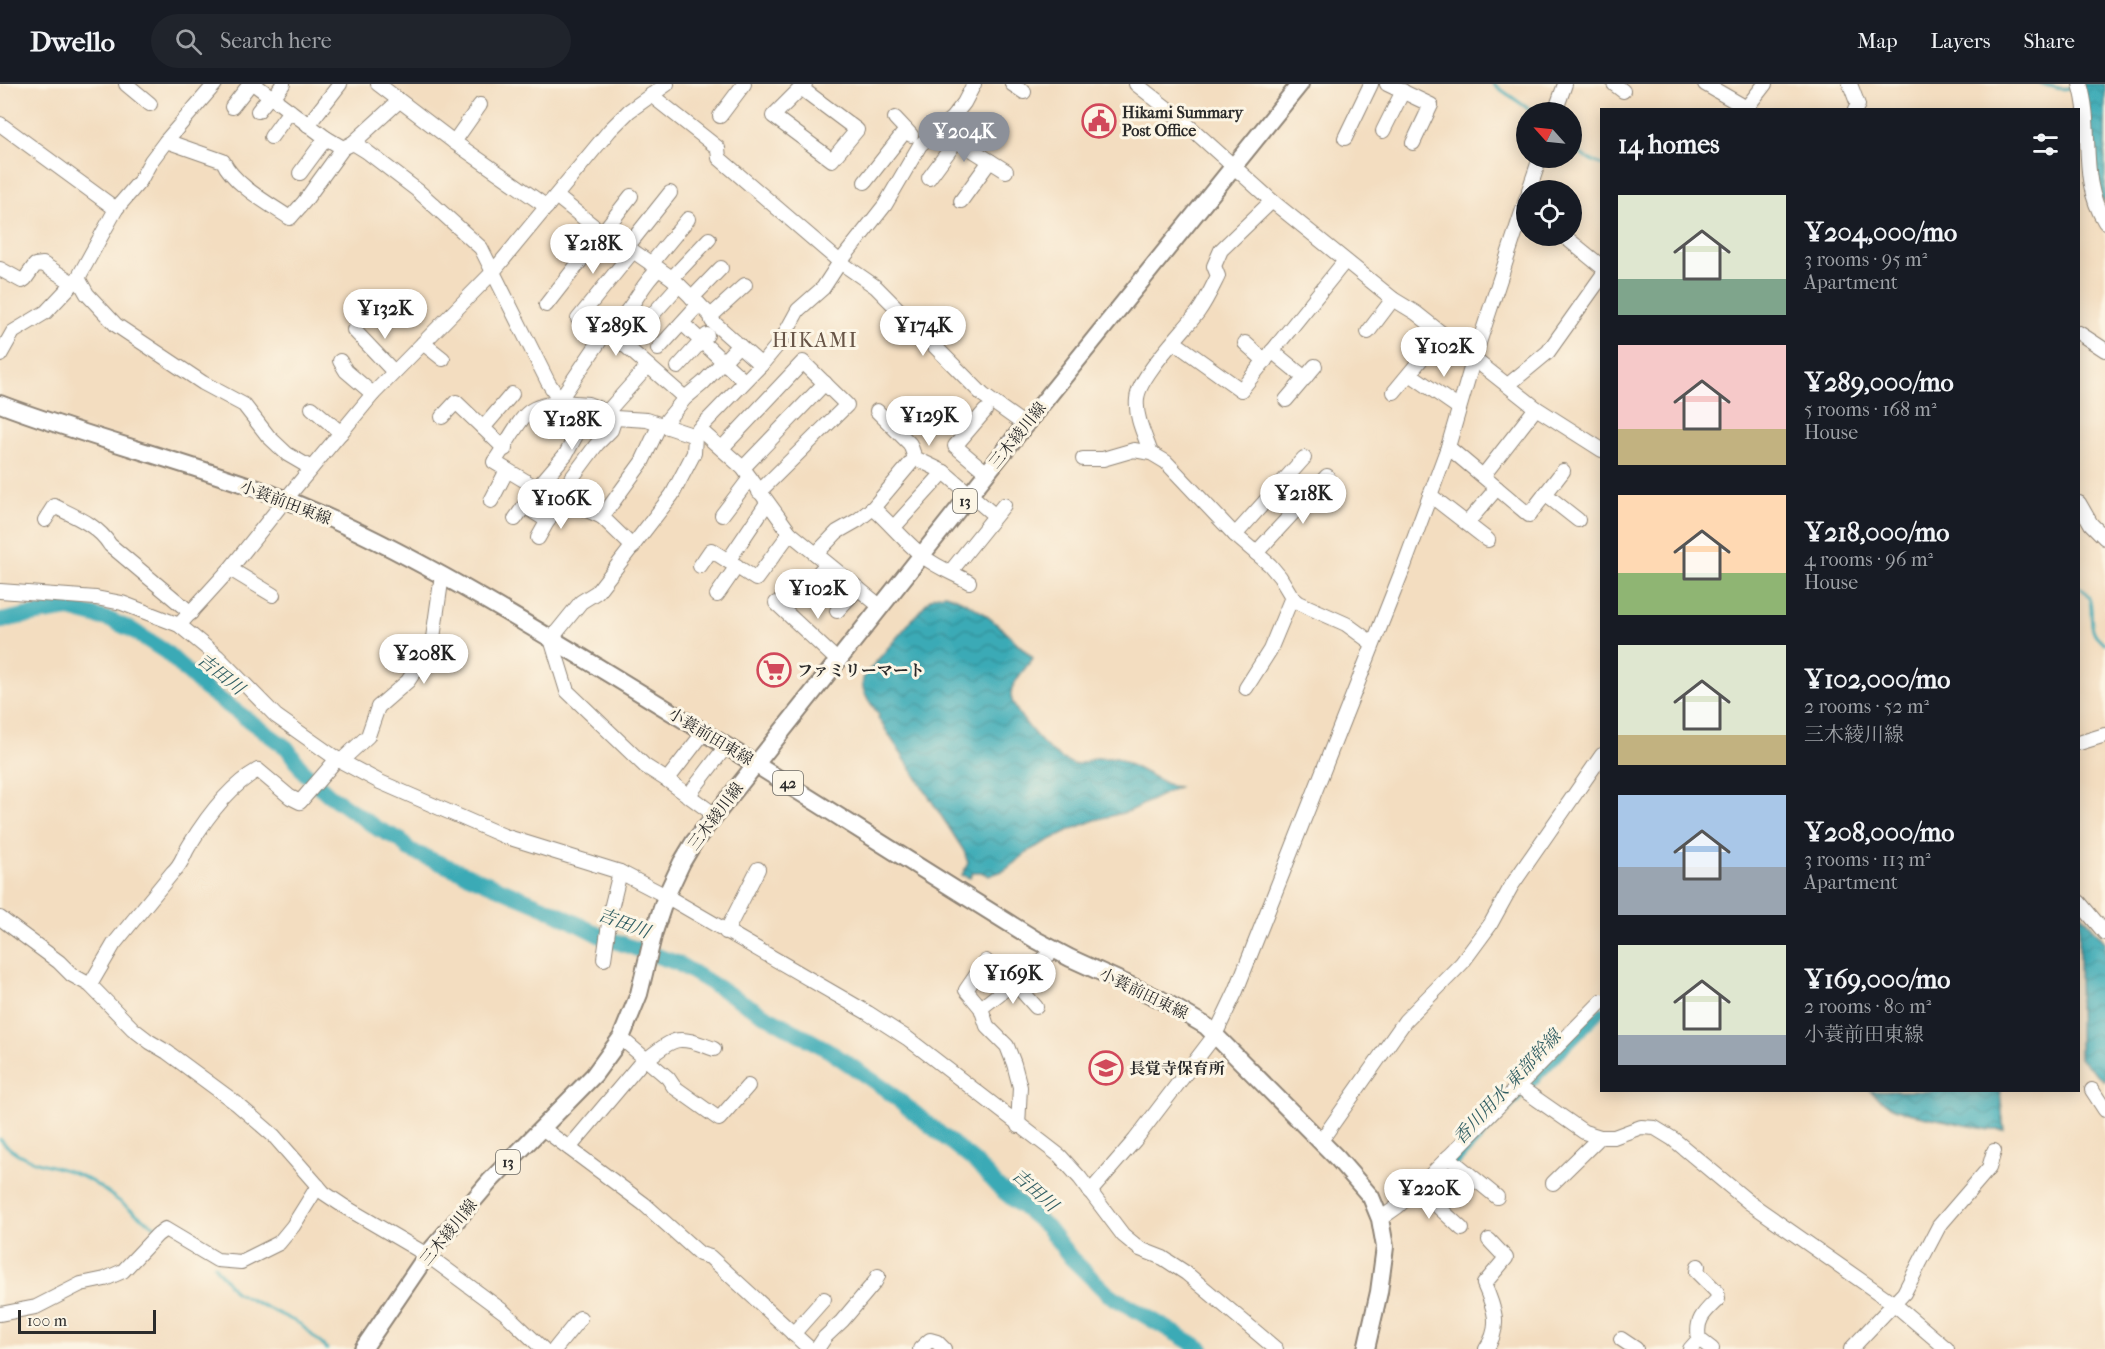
<!DOCTYPE html>
<html lang="en">
<head>
<meta charset="utf-8">
<style>
	:root { --surface:#171b24; --page:#20242c; --text:#f1f3f6; --muted:#9ea1a6; --line:#363941; --accent:#8c9099 }
	body { margin:0; font-family:"IM FELL French Canon","Noto Serif JP",serif; background:var(--page); color:var(--text); height:100vh; display:flex; flex-direction:column; font-size:22px; white-space:nowrap }
	* { box-sizing:border-box; margin:0 }
	p { font-size:20px; color:var(--muted) }
	.icon { flex:none; width:33px; height:33px; fill:none; stroke:currentColor; stroke-width:2; stroke-linecap:round; stroke-linejoin:round }
	.map { position:relative; flex:1; overflow:hidden }
	.side { position:absolute; left:1600px; top:24px; width:480px; height:984px; display:flex; flex-direction:column; background:var(--surface); border-radius:0px; box-shadow:0 3px 15px #0003 }
	.side>* { flex:none }
	.needle { width:39px; rotate:297deg }
	.tools { position:absolute; left:1516px; top:18px; display:grid; gap:12px }
	.tools a { display:grid; place-items:center; width:66px; height:66px; border-radius:50%; background:var(--surface); box-shadow:0 3px 15px #0003; font-size:30px }
	.scale { position:absolute; left:18px; bottom:15px; width:138px; box-sizing:border-box; padding-left:6px; border:3px solid #2b2b2b; border-top:0; font-size:16px; line-height:21px; white-space:nowrap; color:#2b2b2b; -webkit-text-stroke:4px #fcf5e5; paint-order:stroke }
	.price { position:absolute; translate:-50% -51px; padding:0 14px; border-radius:21px; background:#fff; color:#222; font-size:20px; line-height:39px; filter:drop-shadow(0 2px 3px #0008) }
	.price::after { content:''; position:absolute; left:50%; top:36px; width:18px; height:14px; margin-left:-9px; background:inherit; clip-path:polygon(0 0,100% 0,50% 100%) }
	.price.selected { background:var(--accent); color:#fff }
	ul { padding:0; list-style:none }
	li { display:flex; align-items:center; gap:18px; height:150px; padding:0 18px }
	li span { display:grid; place-items:center; flex:none; width:168px; height:120px; border-radius:0px; color:#555 }
	li>.icon { margin-inline-start:auto }
	span .icon { width:72px; height:72px; fill:#fffc; stroke-width:1 }
	li b { font-size:26px }
	h2 { display:flex; justify-content:space-between; align-items:center; height:72px; padding:0 18px; font-size:26px }
	header { display:flex; align-items:center; gap:36px; box-sizing:border-box; height:84px; padding:0 30px; background:var(--surface); border-bottom:2px solid var(--line) }
	header strong { font-size:28px }
	nav { display:flex; gap:33px; margin-inline-start:auto; font-size:21px }
	.search { width:420px; height:54px; background:var(--page); display:flex; align-items:center; gap:15px; box-sizing:border-box; padding:0 21px; border-radius:33px; color:var(--muted); font-size:22px }
	.map>svg:first-child { display:block }
	.water { fill:url(#water-waves); stroke:#326a70; stroke-width:1.5 }
	.lines { fill:none; stroke-linecap:round; stroke-linejoin:round }
	.stream { stroke:#3aaab6; stroke-width:3 }
	.canal { stroke:#3aaab6; stroke-width:9 }
	.river { stroke:#3aaab6; stroke-width:16 }
	.minor-casing { stroke:#8f8476; stroke-width:16 }
	.major-casing { stroke:#8f8476; stroke-width:20 }
	.minor { stroke:#fff; stroke-width:14 }
	.major { stroke:#fff; stroke-width:16 }
	.labels { text-anchor:middle; stroke-width:6; stroke-linejoin:round; paint-order:stroke }
	.shield { fill:#fcf5e5; stroke:#6a6863; stroke-width:1.5 }
	.shield-label { font-size:15px; font-weight:bold; fill:#2b2b2b }
	.poi-label { font-size:16px; font-weight:bold; fill:#2b2b2b; stroke:#fcf5e5; text-anchor:start }
	.street-label { font-size:16px; fill:#2b2b2b; stroke:#fcf5e5 }
	.water-label { font-size:18px; font-style:italic; fill:#315e63; stroke:#fcf5e5 }
	.quarter-label { font-size:20px; letter-spacing:1.5px; fill:#685547; stroke:#fcf5e5 }
</style>
</head>
<body>
<header>
<strong>Dwello</strong>
<div class="search"><svg class="icon" aria-label="search" viewBox="0 0 24 24"><circle cx="10" cy="10" r="6"/><path d="M15 15l6 6"/></svg>Search here</div>
<nav><a>Map</a><a>Layers</a><a>Share</a></nav>
</header>
<div class="map">
<svg width="2105" height="1265" viewBox="0 0 2105 1265">
	<defs>
		<pattern id="water-waves" width="16" height="10" patternUnits="userSpaceOnUse" patternTransform="scale(1.5)"><rect width="16" height="10" fill="#3aaab6"/><path d="M0 5q4-4 8 0t8 0" fill="none" stroke="#318b94"/></pattern>
	</defs>
	<rect width="100%" height="100%" fill="#fcf5e5"/>
	<filter id="ink" filterUnits="userSpaceOnUse"><feTurbulence type="fractalNoise" baseFrequency=".0167" numOctaves="2"/><feDisplacementMap in="SourceGraphic" scale="12" xChannelSelector="R" yChannelSelector="G"/><feConvolveMatrix kernelMatrix="1 2 1 2 8 2 1 2 1" color-interpolation-filters="sRGB"/></filter>
	<filter id="wash" filterUnits="userSpaceOnUse"><feTurbulence type="fractalNoise" baseFrequency=".008" numOctaves="4" result="noise"/><feDisplacementMap in="SourceGraphic" scale="24" xChannelSelector="R" yChannelSelector="G"/><feGaussianBlur stdDeviation="1.35" result="paint"/><feColorMatrix in="noise" values="0 0 0 0 0 0 0 0 0 0 0 0 0 0 0 0 0 1.4 0 .05"/><feComposite in="paint" operator="in"/></filter>
	<g filter="url(#wash)">
		<rect width="100%" height="100%" fill="#f3ddc0"/>
		<g class="water">
			<polygon points="2078,0 2105,0 2105,120 2097,110"/>
			<path d="M 945,510 C 982,521 1006,549 1033,574 C 1026,584 1012,598 1011,610 C 1010,625 1045,664 1058,672 C 1063,676 1069,678 1075,681 L 1096,674 L 1117,674 L 1171,702 L 1178,703 L 1130,727 L 1095,736 L 1070,746 L 1032,765 L 1005,786 L 989,792 L 981,788 L 973,788 L 970,794 L 962,791 L 968,779 L 964,767 L 878,634 L 879,631 C 871,619 858,606 864,592 L 929,516 L 934,512 Z"/>
			<polygon points="2079,827 2105,858 2105,997 2079,974"/>
			<polygon points="1870,1007 2000,1007 2004,1046 1989,1046 1908,1029 1889,1022"/>
		</g>
		<g class="lines">
			<g class="stream">
				<polyline points="1493,0 1533,28"/>
				<polyline points="2040,0 2062,5 2076,3"/>
				<polyline points="1572,63 1586,74 1602,81"/>
				<path d="M 2079,503 C 2103,517 2079,545 2105,559"/>
				<path d="M 0,1055 C 19,1078 47,1079 74,1089 C 105,1101 129,1129 159,1144"/>
				<polyline points="214,1181 235,1208 300,1240 327,1265"/>
			</g>
			<polyline class="canal" points="1438,1103 1456,1078 1489,1043 1602,927"/>
			<polyline class="river" points="0,537 24,532 69,525 110,536 132,546 166,568 204,604 287,664 303,687 329,711 378,745 401,756 409,766 546,824 603,853 677,879 761,929 828,966 885,1005 975,1078 998,1103 1047,1143 1071,1174 1108,1210 1202,1265"/>
		</g>
	</g>
	<g filter="url(#ink)">
		<g class="lines">
			<defs>
				<g id="minor">
					<polyline points="126,0 150,20"/>
					<polyline points="254,0 326,54 343,64"/>
					<polyline points="378,0 454,58 547,123"/>
					<polyline points="1012,0 1024,8"/>
					<polyline points="1136,0 1182,36 1272,117 1393,215 1416,229 1536,324 1602,366"/>
					<polyline points="1387,0 1431,21 1413,59"/>
					<polyline points="1614,0 1623,7"/>
					<polyline points="1705,0 1750,26"/>
					<polyline points="1850,0 1858,21 1855,26"/>
					<path d="M 2080,0 C 2094,46 2078,95 2105,138"/>
					<polyline points="801,4 857,46 832,76 773,32 805,0"/>
					<polyline points="651,11 718,64 719,74 840,178 876,203 983,311 1025,341"/>
					<polyline points="273,14 283,0"/>
					<polyline points="232,23 250,0"/>
					<polyline points="1747,23 1765,0"/>
					<polyline points="258,27 270,12"/>
					<polyline points="1555,28 1565,0"/>
					<polyline points="720,32 744,0"/>
					<polyline points="895,34 911,51"/>
					<polyline points="0,40 116,125"/>
					<polyline points="308,41 340,0"/>
					<polyline points="939,45 1006,87"/>
					<polyline points="1383,47 1403,7"/>
					<polyline points="271,53 290,27"/>
					<polyline points="1345,54 1371,0"/>
					<path d="M 166,57 L 223,77 C 233,100 269,120 290,134 L 304,118 L 343,64 L 353,59 L 366,67 L 417,106 L 481,164 L 548,298 L 561,318 L 588,320 L 607,328 L 615,334 L 647,336 L 695,352"/>
					<polyline points="454,58 480,21"/>
					<polyline points="353,59 399,17"/>
					<polyline points="300,89 326,54"/>
					<polyline points="929,94 957,56"/>
					<polyline points="865,98 906,46"/>
					<polyline points="1529,106 1540,74"/>
					<polyline points="556,112 601,148 627,163 672,194 711,232 712,237 761,281"/>
					<polyline points="961,117 990,77"/>
					<polyline points="1564,152 1602,183"/>
					<polyline points="627,163 670,109"/>
					<polyline points="651,180 688,135"/>
					<polyline points="0,185 22,197 25,195 35,181 43,180 73,199"/>
					<polyline points="78,194 87,210 116,241 203,299 244,321 268,352 287,370 311,384"/>
					<polyline points="672,194 709,155"/>
					<polyline points="692,214 721,184"/>
					<polyline points="546,221 631,112"/>
					<path d="M 623,232 C 637,217 643,198 659,185"/>
					<polyline points="711,232 745,201"/>
					<polyline points="578,235 633,167"/>
					<polyline points="645,239 679,201"/>
					<polyline points="682,239 744,297"/>
					<polyline points="354,246 394,288"/>
					<polyline points="1368,248 1393,215"/>
					<polyline points="2079,249 2105,266"/>
					<polyline points="1174,258 1241,306 1345,177"/>
					<polyline points="423,259 443,275"/>
					<polyline points="1245,259 1265,277"/>
					<polyline points="658,265 699,220"/>
					<polyline points="1272,267 1305,294"/>
					<polyline points="0,271 13,248 46,228 78,194 116,125 140,97 151,77 166,57 215,0"/>
					<polyline points="340,277 346,287 373,310"/>
					<polyline points="678,283 707,251"/>
					<polyline points="1410,290 1459,324"/>
					<polyline points="1508,301 1548,268 1602,192"/>
					<polyline points="1394,308 1442,250"/>
					<polyline points="558,314 565,308 601,255 606,250 612,250 685,314"/>
					<polyline points="1286,316 1315,282"/>
					<polyline points="312,324 341,349"/>
					<polyline points="877,327 910,360 915,374 944,388 994,431"/>
					<polyline points="985,327 955,362 987,389"/>
					<polyline points="607,328 648,282"/>
					<polyline points="442,333 456,318 505,365"/>
					<polyline points="663,341 685,314 703,299 739,261"/>
					<polyline points="483,344 512,310"/>
					<polyline points="699,345 743,384 790,449 881,523"/>
					<polyline points="1448,363 1529,431 1563,387"/>
					<polyline points="722,364 803,278 847,321 759,408"/>
					<path d="M 1151,369 C 1145,352 1135,333 1137,315 C 1138,293 1183,248 1198,228 C 1206,217 1212,204 1218,192 L 1214,182 L 1221,166 L 1272,117"/>
					<polyline points="1083,375 1103,375 1134,366 1151,369 1166,378 1235,451 1270,481 1280,493 1292,513 1299,519 1346,540 1372,559"/>
					<polyline points="743,384 825,299"/>
					<polyline points="1483,392 1536,324"/>
					<path d="M 537,404 L 494,378 C 504,365 518,336 529,328 C 538,321 551,320 561,318"/>
					<polyline points="1545,410 1578,436"/>
					<polyline points="1430,411 1488,456"/>
					<polyline points="557,414 597,360 611,346 615,334"/>
					<polyline points="491,417 507,386"/>
					<polyline points="2079,419 2091,440 2105,454"/>
					<polyline points="524,422 548,437"/>
					<polyline points="578,422 602,433 633,463"/>
					<path d="M 873,424 C 890,439 906,459 924,473 C 938,484 953,489 969,498"/>
					<polyline points="722,431 750,394"/>
					<polyline points="602,433 642,378 660,340"/>
					<polyline points="515,435 537,404 566,370 592,322"/>
					<path d="M 45,436 L 54,422 C 74,432 98,441 110,461 L 191,529"/>
					<polyline points="1467,439 1497,404"/>
					<polyline points="894,443 944,388"/>
					<polyline points="1235,451 1304,374"/>
					<polyline points="538,454 556,422"/>
					<polyline points="1256,469 1327,392"/>
					<polyline points="816,470 837,448 858,436 873,424 915,374"/>
					<polyline points="728,477 767,419"/>
					<polyline points="700,482 711,466 756,495 790,449"/>
					<polyline points="230,485 273,511"/>
					<polyline points="951,487 1004,421"/>
					<polyline points="809,499 827,480"/>
					<polyline points="0,507 96,514 122,519 179,541 218,573 276,632 337,675 380,698 504,752 620,788 666,812 868,929 907,954 1060,1072 1080,1094 1123,1151 1140,1165 1163,1174 1186,1189 1276,1265"/>
					<polyline points="717,511 737,482"/>
					<polyline points="776,519 838,577"/>
					<polyline points="837,527 858,504"/>
					<polyline points="179,541 230,485 285,416 373,310 492,189 610,46 629,27 667,0"/>
					<polyline points="1246,604 1270,566 1292,513"/>
					<polyline points="2079,659 2105,651"/>
					<polyline points="341,677 368,652 378,623 408,597 432,561 442,491"/>
					<polyline points="667,696 704,648"/>
					<polyline points="688,712 727,661"/>
					<polyline points="715,731 667,696 645,682 567,607 551,555 581,518 597,508 672,411 694,369 695,352 699,345 761,281 781,257 798,226 823,204 840,178 885,121 920,61 952,34 964,19 974,0"/>
					<polyline points="2079,818 2105,849"/>
					<polyline points="0,834 59,878 72,891 90,901 133,945 150,958 167,968 236,1019 274,1052 324,1109 345,1123 427,1171 504,1228 543,1265"/>
					<polyline points="726,848 758,785"/>
					<polyline points="604,875 611,825 620,788"/>
					<polyline points="986,877 966,906 981,924 987,942 1007,962 1014,980 1020,1003 1018,1042"/>
					<polyline points="1014,898 1036,923"/>
					<path d="M 90,901 L 114,860 L 172,789 C 183,779 182,773 189,762 C 206,734 229,702 258,686 L 290,713 L 300,718 L 337,675"/>
					<polyline points="981,924 1055,866"/>
					<polyline points="621,954 668,994 674,1003 719,1035 748,1002"/>
					<path d="M 647,975 C 678,951 678,952 714,965"/>
					<polyline points="1518,1002 1584,1048 1600,1053 1614,1053 1641,1043 1655,1044 1673,1055 1750,1119 1893,1219 1947,1265"/>
					<polyline points="2092,1006 2105,1026"/>
					<polyline points="542,1044 644,1120 700,1170 710,1173 810,1265"/>
					<polyline points="1320,1058 1405,937 1462,879 1490,841 1512,801 1602,671"/>
					<polyline points="569,1064 645,974"/>
					<polyline points="1448,1073 1497,1113"/>
					<polyline points="1553,1099 1600,1053"/>
					<polyline points="1418,1104 1462,1145"/>
					<polyline points="1090,1108 1135,1056 1215,951 1236,907 1404,482 1448,363 1474,274 1527,113"/>
					<polyline points="1380,1135 1397,1123 1418,1104 1602,917"/>
					<polyline points="0,1230 36,1223 81,1200 105,1195 123,1187 157,1151 165,1145 217,1176 241,1178 279,1159 293,1142 318,1102"/>
					<polyline points="793,1250 824,1215"/>
					<polyline points="1621,1255 1636,1265"/>
					<polyline points="1699,1255 1712,1265"/>
					<polyline points="555,1265 580,1234"/>
					<polyline points="817,1265 825,1253 842,1237 875,1198 878,1192"/>
					<polyline points="920,1265 930,1256 937,1258 944,1265"/>
					<path d="M 1486,1265 C 1502,1242 1494,1223 1484,1200 L 1506,1174 L 1489,1156"/>
					<path d="M 1690,1265 L 1699,1255 C 1695,1235 1705,1228 1718,1215 L 1717,1208 L 1697,1188 L 1698,1182"/>
					<polyline points="1851,1265 1904,1209 1939,1142 1989,1084 1994,1067"/>
				</g>
				<g id="major">
					<path d="M 0,320 C 113,363 234,388 344,441 C 437,485 524,538 611,591 C 754,678 894,768 1036,856 L 1070,874 L 1160,915 L 1206,942 L 1338,1075 L 1371,1113 L 1380,1135 L 1385,1163 L 1379,1208 L 1366,1265"/>
					<polyline points="363,1265 427,1171 491,1096 594,991 621,954 639,910 654,848 666,812 682,778 694,758 1025,341 1300,0"/>
				</g>
			</defs>
			<use href="#minor" class="minor-casing"/>
			<use href="#major" class="major-casing"/>
			<use href="#minor" class="minor"/>
			<use href="#major" class="major"/>
		</g>
	</g>
	<defs>
		<symbol id="civic-ring" viewBox="-11 -11 22 22"><circle r="9.5" fill="#fcf5e5" stroke="#d1495b" stroke-width="1.5"/><path d="M-.6-6.5H3V-4.5H.6V-3L4-1V1h2V6H-6V1h2V-1L-.6-3ZM-1.2 2.5V6h2.4V2.5Z" fill="#d1495b"/></symbol>
		<symbol id="supermarket-ring" viewBox="-11 -11 22 22"><circle r="9.5" fill="#fcf5e5" stroke="#d1495b" stroke-width="1.5"/><path d="M-6-5.5h2.5l.6 2H6L4.5 2H-2.5L-4.4-4H-6ZM-1.5 3.2a1.3 1.3 0 1 0 .1 0ZM3 3.2a1.3 1.3 0 1 0 .1 0Z" fill="#d1495b"/></symbol>
		<symbol id="school-ring" viewBox="-11 -11 22 22"><circle r="9.5" fill="#fcf5e5" stroke="#d1495b" stroke-width="1.5"/><path d="M0-5L7-2L0 1L-7-2ZM-4 1L0 2.5L4 1V4Q0 6-4 4Z" fill="#d1495b"/></symbol>
	</defs>
	<g fill-rule="evenodd">
		<use href="#civic-ring" x="1080" y="18" width="38" height="38"/>
		<use href="#supermarket-ring" x="755" y="567" width="38" height="38"/>
		<use href="#school-ring" x="1087" y="965" width="38" height="38"/>
	</g>
	<g class="labels">
		<g class="shield">
			<rect x="953" y="405" width="24" height="24" rx="4.5"/>
			<rect x="773" y="687" width="30" height="24" rx="4.5"/>
			<rect x="496" y="1066" width="24" height="24" rx="4.5"/>
		</g>
		<g class="shield-label">
			<text x="965" y="422">13</text>
			<text x="788" y="704">42</text>
			<text x="508" y="1083">13</text>
		</g>
		<g class="poi-label">
			<text x="1122" y="34">Hikami Summary<tspan x="1122" dy="18">Post Office</tspan></text>
			<text x="797" y="592">ファミリーマート</text>
			<text x="1129" y="990">長覚寺保育所</text>
		</g>
		<g class="street-label">
			<text transform="translate(1017 351) rotate(-51)" y="6">三木綾川線</text>
			<text transform="translate(286 418) rotate(21)" y="6">小蓑前田東線</text>
			<text transform="translate(711 652) rotate(31)" y="6">小蓑前田東線</text>
			<text transform="translate(715 732) rotate(-53)" y="6">三木綾川線</text>
			<text transform="translate(1144 909) rotate(26)" y="6">小蓑前田東線</text>
			<text transform="translate(448 1148) rotate(-51)" y="6">三木綾川線</text>
		</g>
		<g class="water-label">
			<text transform="translate(221 590) rotate(39)" y="6">吉田川</text>
			<text transform="translate(624 839) rotate(21)" y="6">吉田川</text>
			<text transform="translate(1507 1003) rotate(-47)" y="6">香川用水 東部幹線</text>
			<text transform="translate(1035 1106) rotate(42)" y="6">吉田川</text>
		</g>
		<g class="quarter-label">
			<text x="815" y="263">HIKAMI</text>
		</g>
	</g>
</svg>
<div class="tools">
<a><svg class="needle" viewBox="-14 -14 28 28"><path d="M0-13l5 13h-10z" fill="#e53935"/><path d="M0 13l5-13h-10z" fill="#9ea1a6"/></svg></a>
<a><svg class="icon" aria-label="locate" viewBox="0 0 24 24"><circle cx="12" cy="12" r="6"/><path d="M12 2v4M12 18v4M2 12h4M18 12h4"/></svg></a>
</div>
<div class="scale">100 m</div>
<b class="price selected" style="left:964px;top:79px">¥204K</b>
<b class="price" style="left:593px;top:191px">¥218K</b>
<b class="price" style="left:385px;top:256px">¥132K</b>
<b class="price" style="left:616px;top:273px">¥289K</b>
<b class="price" style="left:923px;top:273px">¥174K</b>
<b class="price" style="left:1444px;top:294px">¥102K</b>
<b class="price" style="left:929px;top:363px">¥129K</b>
<b class="price" style="left:572px;top:367px">¥128K</b>
<b class="price" style="left:1303px;top:441px">¥218K</b>
<b class="price" style="left:561px;top:446px">¥106K</b>
<b class="price" style="left:818px;top:536px">¥102K</b>
<b class="price" style="left:424px;top:601px">¥208K</b>
<b class="price" style="left:1013px;top:921px">¥169K</b>
<b class="price" style="left:1429px;top:1136px">¥220K</b>
<section class="side">
<h2>14 homes<svg class="icon" aria-label="filters" viewBox="0 0 24 24"><path d="M4 7h16M4 17h16"/><circle cx="9" cy="7" r="2"/><circle cx="15" cy="17" r="2"/></svg></h2>
<ul>
<li><span style="background:linear-gradient(#dfe7d0 70%,#7fa58c 0)"><svg class="icon" aria-label="home" viewBox="0 0 24 24"><path d="M3 11l9-7 9 7M6 9v11h12V9"/></svg></span><div><b>¥204,000/mo</b><p>3 rooms · 95 m²</p><p>Apartment</p></div></li>
<li><span style="background:linear-gradient(#f6c9c9 70%,#c2b280 0)"><svg class="icon" aria-label="home" viewBox="0 0 24 24"><path d="M3 11l9-7 9 7M6 9v11h12V9"/></svg></span><div><b>¥289,000/mo</b><p>5 rooms · 168 m²</p><p>House</p></div></li>
<li><span style="background:linear-gradient(#ffd9b3 65%,#8fb573 0)"><svg class="icon" aria-label="home" viewBox="0 0 24 24"><path d="M3 11l9-7 9 7M6 9v11h12V9"/></svg></span><div><b>¥218,000/mo</b><p>4 rooms · 96 m²</p><p>House</p></div></li>
<li><span style="background:linear-gradient(#dfe7d0 75%,#c2b280 0)"><svg class="icon" aria-label="home" viewBox="0 0 24 24"><path d="M3 11l9-7 9 7M6 9v11h12V9"/></svg></span><div><b>¥102,000/mo</b><p>2 rooms · 52 m²</p><p>三木綾川線</p></div></li>
<li><span style="background:linear-gradient(#a9c7e8 60%,#9aa5b1 0)"><svg class="icon" aria-label="home" viewBox="0 0 24 24"><path d="M3 11l9-7 9 7M6 9v11h12V9"/></svg></span><div><b>¥208,000/mo</b><p>3 rooms · 113 m²</p><p>Apartment</p></div></li>
<li><span style="background:linear-gradient(#dfe7d0 75%,#9aa5b1 0)"><svg class="icon" aria-label="home" viewBox="0 0 24 24"><path d="M3 11l9-7 9 7M6 9v11h12V9"/></svg></span><div><b>¥169,000/mo</b><p>2 rooms · 80 m²</p><p>小蓑前田東線</p></div></li>
</ul>
</section>
</div>
</body>
</html>
